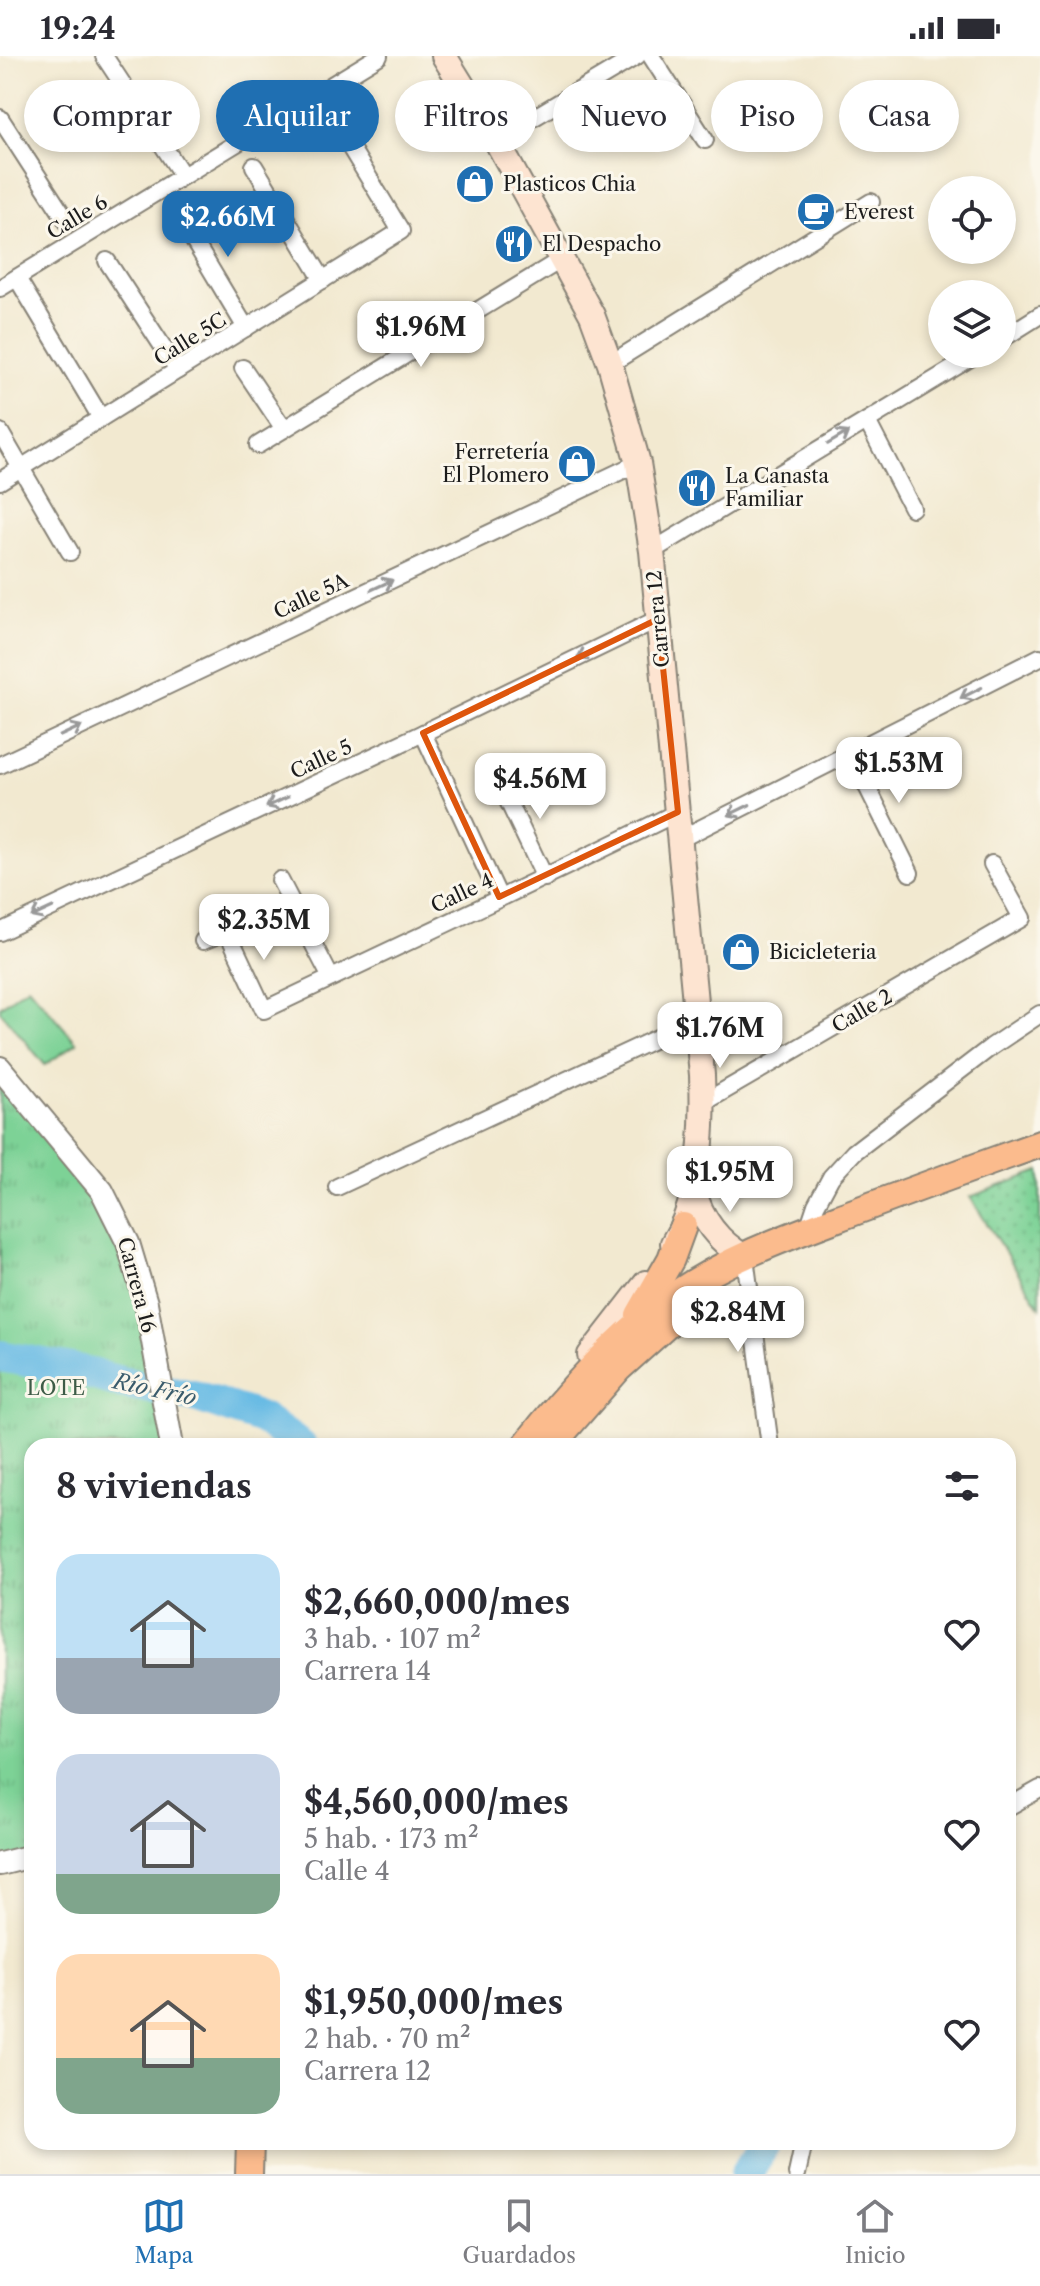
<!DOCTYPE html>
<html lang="es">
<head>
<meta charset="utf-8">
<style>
	:root { --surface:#fff; --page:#f2f2f3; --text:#2b2b33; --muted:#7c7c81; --line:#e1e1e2; --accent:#1f6fb2 }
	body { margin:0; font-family:"Libre Caslon Text",serif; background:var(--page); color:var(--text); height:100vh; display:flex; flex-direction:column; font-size:30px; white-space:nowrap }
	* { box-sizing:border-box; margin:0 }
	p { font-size:26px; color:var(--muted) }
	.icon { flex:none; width:44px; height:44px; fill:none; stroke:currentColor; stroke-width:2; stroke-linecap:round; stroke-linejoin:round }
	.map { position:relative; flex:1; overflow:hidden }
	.drawer { position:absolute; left:24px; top:1382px; width:992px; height:712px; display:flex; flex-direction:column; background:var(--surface); border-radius:24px; box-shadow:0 4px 12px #0003 }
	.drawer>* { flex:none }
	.top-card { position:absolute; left:24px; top:24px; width:992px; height:72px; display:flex; gap:16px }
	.tools { position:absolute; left:928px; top:120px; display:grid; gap:16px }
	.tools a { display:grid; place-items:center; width:88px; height:88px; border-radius:50%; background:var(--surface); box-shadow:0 4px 12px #0003; font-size:40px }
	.price { position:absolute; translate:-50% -68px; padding:0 18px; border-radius:16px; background:#fff; color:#222; font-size:26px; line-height:52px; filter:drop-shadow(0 2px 4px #0008) }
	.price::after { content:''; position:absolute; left:50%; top:48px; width:24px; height:18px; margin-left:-12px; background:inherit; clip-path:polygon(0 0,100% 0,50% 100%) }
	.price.on { background:var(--accent); color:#fff }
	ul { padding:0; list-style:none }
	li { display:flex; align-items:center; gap:24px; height:200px; padding:0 32px }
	li span { display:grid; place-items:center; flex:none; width:224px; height:160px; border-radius:24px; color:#555 }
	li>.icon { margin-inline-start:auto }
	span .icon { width:96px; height:96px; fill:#fffc; stroke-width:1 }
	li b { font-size:34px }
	h2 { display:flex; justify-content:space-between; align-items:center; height:96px; padding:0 32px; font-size:34px }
	.pill { padding:0 28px; border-radius:36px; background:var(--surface); box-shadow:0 4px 12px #0003; font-size:28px; line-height:72px }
	.pill.on { background:var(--accent); color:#fff }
	.status { display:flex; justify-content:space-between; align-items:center; height:56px; padding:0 40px; background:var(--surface); direction:ltr }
	.status svg { height:22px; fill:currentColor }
	.tab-bar { display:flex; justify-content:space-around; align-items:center; height:112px; border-top:2px solid var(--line); background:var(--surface); font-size:22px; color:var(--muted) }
	.tab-bar a { display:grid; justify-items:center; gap:4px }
	.tab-bar .on { color:var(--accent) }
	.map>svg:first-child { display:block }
	.grass { fill:url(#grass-dots); stroke:#4c7759; stroke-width:2 }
	.park { fill:url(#park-tufts); stroke:#4c7759; stroke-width:2 }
	.garden { fill:#7dd296; stroke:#4c7759; stroke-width:2 }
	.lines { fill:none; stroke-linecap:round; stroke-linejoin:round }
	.river { stroke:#69bbe4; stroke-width:32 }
	.minor-casing { stroke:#878276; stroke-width:20 }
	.tertiary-casing { stroke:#878276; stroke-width:26 }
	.secondary-casing { stroke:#878276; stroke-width:28 }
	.primary-casing { stroke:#878276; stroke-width:30 }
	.minor { stroke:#fff; stroke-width:16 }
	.tertiary { stroke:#fff; stroke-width:22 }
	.secondary { stroke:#fde4d1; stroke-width:24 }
	.primary { stroke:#fbbb8d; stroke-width:26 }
	.oneway { stroke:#999 }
	.marked { fill:none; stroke:#de560d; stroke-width:6; stroke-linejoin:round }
	.labels { text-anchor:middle; stroke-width:6; stroke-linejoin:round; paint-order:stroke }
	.poi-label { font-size:20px; fill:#1c1c1c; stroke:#fbf7ec; text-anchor:start }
	.street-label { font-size:20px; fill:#1c1c1c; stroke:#fbf7ec }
	.park-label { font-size:20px; fill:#3e5c47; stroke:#fbf7ec }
	.water-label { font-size:22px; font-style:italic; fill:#3b5c6c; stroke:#fbf7ec }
</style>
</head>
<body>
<div class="status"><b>19:24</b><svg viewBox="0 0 49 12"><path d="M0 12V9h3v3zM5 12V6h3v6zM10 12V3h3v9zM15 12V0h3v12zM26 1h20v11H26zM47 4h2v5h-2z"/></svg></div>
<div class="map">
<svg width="1040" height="2118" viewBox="0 0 1040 2118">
	<defs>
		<pattern id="grass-dots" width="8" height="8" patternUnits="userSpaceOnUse" patternTransform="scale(2)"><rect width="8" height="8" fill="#7dd296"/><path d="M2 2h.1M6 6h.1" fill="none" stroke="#6bb481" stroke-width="1.8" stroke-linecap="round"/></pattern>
		<pattern id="park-tufts" width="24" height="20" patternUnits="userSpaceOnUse" patternTransform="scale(2)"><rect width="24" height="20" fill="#7dd296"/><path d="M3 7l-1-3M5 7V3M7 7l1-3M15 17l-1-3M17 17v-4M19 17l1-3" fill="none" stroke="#6bb481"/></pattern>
	</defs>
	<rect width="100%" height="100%" fill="#fbf7ec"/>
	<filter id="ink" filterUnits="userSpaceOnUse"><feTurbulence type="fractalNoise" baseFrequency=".0125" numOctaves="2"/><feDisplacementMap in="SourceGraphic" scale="16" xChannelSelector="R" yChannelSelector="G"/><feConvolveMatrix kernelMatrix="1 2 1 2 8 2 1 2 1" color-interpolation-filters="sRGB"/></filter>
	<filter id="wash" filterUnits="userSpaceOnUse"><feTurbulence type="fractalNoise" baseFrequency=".006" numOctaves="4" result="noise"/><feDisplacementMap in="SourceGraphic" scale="32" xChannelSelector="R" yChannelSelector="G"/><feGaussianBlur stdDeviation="1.8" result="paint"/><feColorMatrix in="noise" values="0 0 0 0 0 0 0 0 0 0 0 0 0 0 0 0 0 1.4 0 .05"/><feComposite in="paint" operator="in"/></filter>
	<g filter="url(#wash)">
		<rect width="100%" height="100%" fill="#f2e9d0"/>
		<polygon class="grass" points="1040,1115 1040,1251 970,1141"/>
		<polygon class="park" points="0,1012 112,1152 172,1390 32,1390 32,1800 0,1808"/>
		<polygon class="garden" points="28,930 77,987 45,1009 0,955 0,951"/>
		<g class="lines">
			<g class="river">
				<polyline points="0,1300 77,1314 120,1326 198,1341 263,1363 301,1390"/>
				<polyline points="746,2118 766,2086"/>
			</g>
		</g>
	</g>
	<g filter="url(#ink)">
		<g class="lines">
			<defs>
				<g id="minor">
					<polyline points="104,0 183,120"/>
					<polyline points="651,0 705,84"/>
					<polyline points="0,62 68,167"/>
					<polyline points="496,84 637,0"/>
					<polyline points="254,110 323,224"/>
					<polyline points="176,155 246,272"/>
					<polyline points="107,205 178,314"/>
					<polyline points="17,222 101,362"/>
					<polyline points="0,232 379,0"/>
					<polyline points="1002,283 1040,259"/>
					<polyline points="610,308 871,146"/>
					<polyline points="243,312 284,373"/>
					<polyline points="867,365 912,452"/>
					<polyline points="0,376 70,496"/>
					<polyline points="258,389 562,203"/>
					<polyline points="0,425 401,175 318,38"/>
					<polyline points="652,495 977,298"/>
					<polyline points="423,677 499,841"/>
					<polyline points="851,698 910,817"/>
					<polyline points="0,709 638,407"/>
					<polyline points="499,726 545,822"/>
					<polyline points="680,783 1040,601"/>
					<polyline points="280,824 331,922"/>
					<polyline points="0,876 423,677 658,563"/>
					<path d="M 203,885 L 227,875 L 264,954 C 402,888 541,824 678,756"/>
					<polyline points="703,1047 1022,862 992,808"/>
					<polyline points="337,1131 698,963"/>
					<polyline points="808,1173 816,1149 831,1121 854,1096 991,991 1040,958"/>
					<polyline points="745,1201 770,1390"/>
					<polyline points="1008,1751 1040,1733"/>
					<polyline points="797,2118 804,2086"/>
				</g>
				<g id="tertiary">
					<polyline points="0,1012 102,1135 128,1187 146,1247 172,1390"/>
					<polyline points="0,1808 32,1800"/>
				</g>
				<g id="secondary">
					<path d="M 444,0 L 496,84 L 592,259 L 610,308 L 638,407 L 652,495 L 702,1019 C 704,1071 702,1142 673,1187"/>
					<path d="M 693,1133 C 701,1163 718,1186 745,1201"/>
					<polyline points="590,1299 646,1227"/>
				</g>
				<g id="primary">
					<polyline points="639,1259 671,1203 683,1170"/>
					<path d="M 525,1390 C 565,1338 621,1276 675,1239 C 726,1203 787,1181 846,1159 C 910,1135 975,1111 1040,1088"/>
					<polyline points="551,1390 619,1312 697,1242"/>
					<polyline points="249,2118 250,2086"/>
				</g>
			</defs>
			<use href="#minor" class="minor-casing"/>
			<use href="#tertiary" class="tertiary-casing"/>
			<use href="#secondary" class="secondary-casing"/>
			<use href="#primary" class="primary-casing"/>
			<use href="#minor" class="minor"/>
			<use href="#tertiary" class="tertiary"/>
			<use href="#secondary" class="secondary"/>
			<use href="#primary" class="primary"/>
		</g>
		<defs><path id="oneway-shaft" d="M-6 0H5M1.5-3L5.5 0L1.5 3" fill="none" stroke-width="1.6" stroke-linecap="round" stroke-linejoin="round" transform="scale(2)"/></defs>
		<g class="oneway">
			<use href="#oneway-shaft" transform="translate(838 382) rotate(-31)"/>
			<use href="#oneway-shaft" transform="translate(382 529) rotate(-25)"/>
			<use href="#oneway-shaft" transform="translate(588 597) rotate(154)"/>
			<use href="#oneway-shaft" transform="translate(971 637) rotate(153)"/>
			<use href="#oneway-shaft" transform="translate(71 675) rotate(-25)"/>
			<use href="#oneway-shaft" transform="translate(277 746) rotate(155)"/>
			<use href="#oneway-shaft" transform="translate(739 754) rotate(154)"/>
			<use href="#oneway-shaft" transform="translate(42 856) rotate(155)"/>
		</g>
	</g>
	<path class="marked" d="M 658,563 L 678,756 L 499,841 L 423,677 Z"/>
	<defs>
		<symbol id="shop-disc" viewBox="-11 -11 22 22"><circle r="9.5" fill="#1f6fb2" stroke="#fbf7ec"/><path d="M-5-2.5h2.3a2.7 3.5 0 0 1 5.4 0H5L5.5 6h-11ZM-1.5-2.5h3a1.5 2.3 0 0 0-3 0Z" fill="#fff"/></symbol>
		<symbol id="cafe-disc" viewBox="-11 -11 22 22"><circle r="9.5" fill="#1f6fb2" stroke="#fbf7ec"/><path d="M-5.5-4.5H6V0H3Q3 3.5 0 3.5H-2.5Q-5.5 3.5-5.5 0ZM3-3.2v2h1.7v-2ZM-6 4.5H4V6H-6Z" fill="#fff"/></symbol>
		<symbol id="restaurant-disc" viewBox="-11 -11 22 22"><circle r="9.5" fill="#1f6fb2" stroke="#fbf7ec"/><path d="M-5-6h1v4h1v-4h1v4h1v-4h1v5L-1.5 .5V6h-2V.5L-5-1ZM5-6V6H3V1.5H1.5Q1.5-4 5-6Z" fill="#fff"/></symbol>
	</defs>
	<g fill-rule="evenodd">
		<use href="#shop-disc" x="453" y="106" width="44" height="44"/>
		<use href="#cafe-disc" x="794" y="134" width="44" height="44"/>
		<use href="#restaurant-disc" x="492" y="166" width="44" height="44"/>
		<use href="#shop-disc" x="555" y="386" width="44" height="44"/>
		<use href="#restaurant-disc" x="675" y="410" width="44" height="44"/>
		<use href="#shop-disc" x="719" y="874" width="44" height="44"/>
	</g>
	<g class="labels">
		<g class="poi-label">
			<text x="503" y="135">Plasticos Chia</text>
			<text x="844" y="163">Everest</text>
			<text x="542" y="195">El Despacho</text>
			<text x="549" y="403" text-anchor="end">Ferretería<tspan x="549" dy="23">El Plomero</tspan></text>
			<text x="725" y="427">La Canasta<tspan x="725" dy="23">Familiar</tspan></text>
			<text x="769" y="903">Bicicleteria</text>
		</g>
		<g class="street-label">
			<text transform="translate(77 161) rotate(-31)" y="7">Calle 6</text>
			<text transform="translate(190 283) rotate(-32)" y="7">Calle 5C</text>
			<text transform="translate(311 540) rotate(-25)" y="7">Calle 5A</text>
			<text transform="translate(658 563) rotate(-95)" y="7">Carrera 12</text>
			<text transform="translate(321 703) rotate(-25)" y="7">Calle 5</text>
			<text transform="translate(462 837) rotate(-25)" y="7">Calle 4</text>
			<text transform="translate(862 955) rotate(-30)" y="7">Calle 2</text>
			<text transform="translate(137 1229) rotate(75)" y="7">Carrera 16</text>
		</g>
		<g class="park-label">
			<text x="56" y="1339">LOTE</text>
		</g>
		<g class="water-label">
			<text transform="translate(155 1333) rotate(12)" y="8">Río Frío</text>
		</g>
	</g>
</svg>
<div class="tools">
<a><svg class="icon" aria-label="locate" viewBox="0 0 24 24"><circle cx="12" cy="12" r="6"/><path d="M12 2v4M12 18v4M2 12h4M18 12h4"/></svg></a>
<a><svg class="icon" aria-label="layers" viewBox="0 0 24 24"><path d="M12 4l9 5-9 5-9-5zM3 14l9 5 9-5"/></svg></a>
</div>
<b class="price on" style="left:228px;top:203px">$2.66M</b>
<b class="price" style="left:421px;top:313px">$1.96M</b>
<b class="price" style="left:899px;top:749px">$1.53M</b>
<b class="price" style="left:540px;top:765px">$4.56M</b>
<b class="price" style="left:264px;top:906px">$2.35M</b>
<b class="price" style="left:720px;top:1014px">$1.76M</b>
<b class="price" style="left:730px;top:1158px">$1.95M</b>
<b class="price" style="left:738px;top:1298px">$2.84M</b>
<div class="top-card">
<a class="pill">Comprar</a>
<a class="pill on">Alquilar</a>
<a class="pill">Filtros</a>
<a class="pill">Nuevo</a>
<a class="pill">Piso</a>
<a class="pill">Casa</a>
</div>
<section class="drawer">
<h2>8 viviendas<svg class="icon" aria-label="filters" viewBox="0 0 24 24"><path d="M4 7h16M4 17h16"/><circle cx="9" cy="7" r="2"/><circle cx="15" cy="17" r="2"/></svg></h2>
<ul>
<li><span style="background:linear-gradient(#bfe0f5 65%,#9aa5b1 0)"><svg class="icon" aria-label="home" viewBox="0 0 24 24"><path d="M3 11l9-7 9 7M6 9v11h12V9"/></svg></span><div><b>$2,660,000/mes</b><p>3 hab. · 107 m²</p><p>Carrera 14</p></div><svg class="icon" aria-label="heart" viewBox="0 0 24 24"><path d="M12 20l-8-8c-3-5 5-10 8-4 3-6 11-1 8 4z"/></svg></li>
<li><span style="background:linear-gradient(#c9d6e8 75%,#7fa58c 0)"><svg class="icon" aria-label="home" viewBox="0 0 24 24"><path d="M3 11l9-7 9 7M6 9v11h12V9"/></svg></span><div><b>$4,560,000/mes</b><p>5 hab. · 173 m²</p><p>Calle 4</p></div><svg class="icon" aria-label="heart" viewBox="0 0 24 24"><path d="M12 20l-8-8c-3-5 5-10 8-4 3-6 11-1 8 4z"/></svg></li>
<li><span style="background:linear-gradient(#ffd9b3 65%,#7fa58c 0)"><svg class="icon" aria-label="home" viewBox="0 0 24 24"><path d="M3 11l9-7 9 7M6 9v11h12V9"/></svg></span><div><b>$1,950,000/mes</b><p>2 hab. · 70 m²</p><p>Carrera 12</p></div><svg class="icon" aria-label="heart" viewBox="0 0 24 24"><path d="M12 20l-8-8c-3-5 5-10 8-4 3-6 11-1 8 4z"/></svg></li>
</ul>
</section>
</div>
<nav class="tab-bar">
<a class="on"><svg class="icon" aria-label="map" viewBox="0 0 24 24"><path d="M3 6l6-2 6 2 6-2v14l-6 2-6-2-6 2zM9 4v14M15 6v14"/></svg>Mapa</a>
<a><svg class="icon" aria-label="saved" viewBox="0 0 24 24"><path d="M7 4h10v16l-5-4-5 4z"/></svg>Guardados</a>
<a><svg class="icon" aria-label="home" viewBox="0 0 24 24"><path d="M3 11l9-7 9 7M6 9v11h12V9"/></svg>Inicio</a>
</nav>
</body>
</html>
